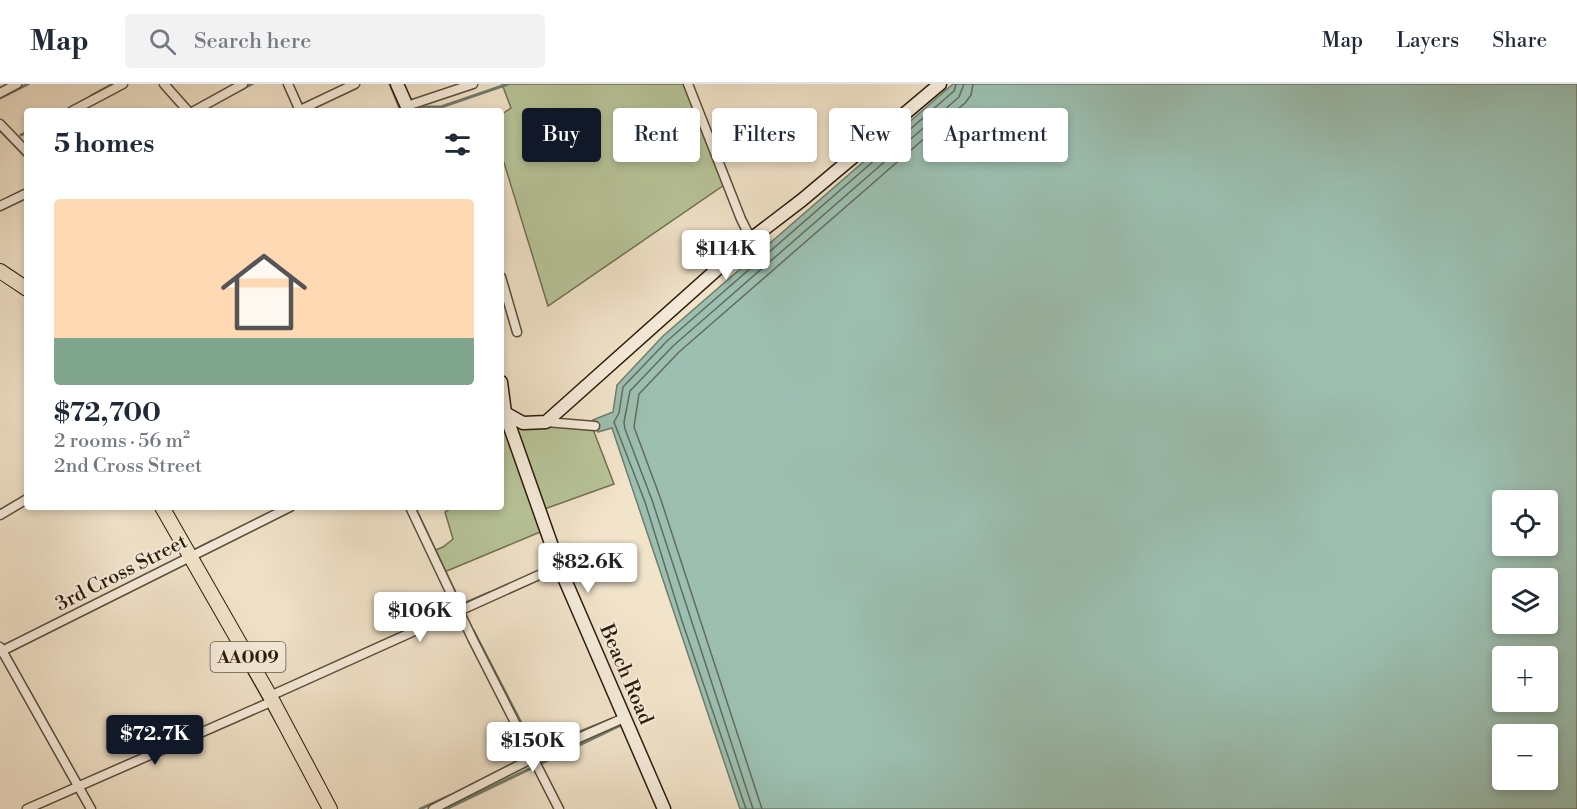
<!DOCTYPE html>
<html lang="en">
<head>
<meta charset="utf-8">
<style>
	:root { --surface:#fff; --page:#f2f2f3; --text:#1f2937; --muted:#747a83; --line:#e0e1e3; --accent:#111827 }
	body { margin:0; font-family:"Libre Bodoni",serif; background:var(--page); color:var(--text); height:100vh; display:flex; flex-direction:column; font-size:22px; white-space:nowrap }
	* { box-sizing:border-box; margin:0 }
	p { font-size:20px; color:var(--muted) }
	.icon { flex:none; width:33px; height:33px; fill:none; stroke:currentColor; stroke-width:2; stroke-linecap:round; stroke-linejoin:round }
	.map { position:relative; flex:1; overflow:hidden }
	.side { position:absolute; left:24px; top:24px; width:480px; height:402px; display:flex; flex-direction:column; background:var(--surface); border-radius:6px; box-shadow:0 3px 9px #0003 }
	.side>* { flex:none }
	.top-card { position:absolute; left:522px; top:24px; width:570px; height:54px; display:flex; gap:12px }
	.buttons { position:absolute; left:1492px; top:406px; display:grid; gap:12px }
	.buttons a { display:grid; place-items:center; width:66px; height:66px; border-radius:6px; background:var(--surface); box-shadow:0 3px 9px #0003; font-size:30px }
	.price { position:absolute; translate:-50% -51px; padding:0 14px; border-radius:6px; background:#fff; color:#222; font-size:20px; line-height:39px; filter:drop-shadow(0 2px 3px #0008) }
	.price::after { content:''; position:absolute; left:50%; top:36px; width:18px; height:14px; margin-left:-9px; background:inherit; clip-path:polygon(0 0,100% 0,50% 100%) }
	.price.selected { background:var(--accent); color:#fff }
	ul { padding:0; list-style:none }
	li { display:grid; align-content:center; gap:12px; height:318px; padding:0 30px }
	li span { display:grid; place-items:center; height:186px; border-radius:6px; color:#555 }
	li>.icon { margin-inline-start:auto }
	span .icon { width:108px; height:108px; fill:#fffc; stroke-width:1 }
	li b { font-size:26px }
	h2 { display:flex; justify-content:space-between; align-items:center; height:72px; padding:0 30px; font-size:26px }
	.pill { padding:0 21px; border-radius:6px; background:var(--surface); box-shadow:0 3px 9px #0003; font-size:21px; line-height:54px }
	.pill.selected { background:var(--accent); color:#fff }
	header { display:flex; align-items:center; gap:36px; box-sizing:border-box; height:84px; padding:0 30px; background:var(--surface); border-bottom:2px solid var(--line) }
	header strong { font-size:28px }
	nav { display:flex; gap:33px; margin-inline-start:auto; font-size:21px }
	.search { width:420px; height:54px; background:var(--page); display:flex; align-items:center; gap:15px; box-sizing:border-box; padding:0 21px; border-radius:6px; color:var(--muted); font-size:22px }
	.map>svg:first-child { display:block }
	.green { fill:#b8c59a; stroke:#707050; stroke-width:1.5 }
	.water { fill:#9cbfb1; stroke:#6e7d6d; stroke-width:1.5; fill-rule:evenodd }
	.lines { fill:none; stroke-linecap:round; stroke-linejoin:round }
	.shore { stroke:#626c5c; stroke-width:1.5 }
	.stream { stroke:#6e7d6d; stroke-width:3 }
	.minor-casing { stroke:#5b4c37; stroke-width:11 }
	.secondary-casing { stroke:#291a06; stroke-width:15 }
	.trunk-casing { stroke:#291a06; stroke-width:16 }
	.minor { stroke:#f7eddd; stroke-width:8 }
	.secondary { stroke:#f7eddd; stroke-width:12 }
	.trunk { stroke:#f2e4cb; stroke-width:14 }
	.labels { text-anchor:middle; stroke-width:4.5; stroke-linejoin:round; paint-order:stroke }
	.shield { fill:#f7eddd; stroke:#675946; stroke-width:1.5 }
	.shield-label { font-size:18px; font-weight:bold; fill:#291a06 }
	.street-label { font-size:20px; fill:#291a06; stroke:#f7eddd }
</style>
</head>
<body>
<header>
<strong>Map</strong>
<div class="search"><svg class="icon" aria-label="search" viewBox="0 0 24 24"><circle cx="10" cy="10" r="6"/><path d="M15 15l6 6"/></svg>Search here</div>
<nav><a>Map</a><a>Layers</a><a>Share</a></nav>
</header>
<div class="map">
<svg width="1577" height="725" viewBox="0 0 1577 725">
	<rect width="100%" height="100%" fill="#f2e4cb"/>
	<filter id="stains"><feTurbulence type="fractalNoise" baseFrequency=".00333" numOctaves="4"/><feColorMatrix values="0 0 0 0 .2 0 0 0 0 .09 0 0 0 0 .02 0 0 0 .5 -.17"/></filter>
	<radialGradient id="worn" r=".72"><stop offset=".6" stop-color="#630" stop-opacity="0"/><stop offset="1" stop-color="#630" stop-opacity=".3"/></radialGradient>
	<g class="green">
		<polygon points="502,0 688,0 727,99 548,222 501,69 501,31 511,24"/>
		<polygon points="501,330 523,339 591,340 614,400 539,427 545,446 442,489 433,467 443,463 453,455 445,428 453,423 501,423"/>
	</g>
	<path class="water" d="M 953,0 L 1577,0 L 1577,725 L 740,725 L 612,344 L 598,348 L 593,336 L 613,328 L 617,301 L 663,252 ZM 1503,417 L 1548,417 L 1548,462 L 1503,462 ZM 1503,495 L 1548,495 L 1548,540 L 1503,540 ZM 1503,573 L 1548,573 L 1548,618 L 1503,618 ZM 1503,651 L 1548,651 L 1548,696 L 1503,696 Z"/>
	<g class="lines">
		<g class="shore">
			<polyline points="746,725 682,537 645,418 614,338 619,329 623,303 667,257 954,7 956,0"/>
			<polyline points="753,725 652,416 625,345 624,338 630,307 673,262 959,13 964,0"/>
			<polyline points="762,725 660,413 634,343 639,310 679,268 965,19 971,11 973,0"/>
		</g>
		<g class="stream">
			<polyline points="390,0 401,27"/>
			<polyline points="234,9 252,0"/>
			<polyline points="91,12 113,0"/>
			<polyline points="0,14 28,0"/>
			<polyline points="415,23 441,23 508,0"/>
			<polyline points="64,27 72,23"/>
			<polyline points="289,27 296,24"/>
			<polyline points="0,46 27,74"/>
			<polyline points="21,51 27,48"/>
			<polyline points="415,424 461,521 489,509"/>
			<polyline points="191,468 212,457"/>
			<polyline points="473,546 535,666 612,635"/>
			<polyline points="245,582 277,639"/>
			<polyline points="420,725 449,712"/>
			<polyline points="446,725 621,641"/>
		</g>
		<defs>
			<g id="minor">
				<polyline points="164,0 188,27"/>
				<polyline points="288,0 300,27"/>
				<polyline points="688,0 741,135 751,155"/>
				<polyline points="0,9 17,0"/>
				<polyline points="407,22 473,0"/>
				<polyline points="72,27 123,0"/>
				<polyline points="194,27 243,0"/>
				<polyline points="298,27 355,0"/>
				<polyline points="0,40 27,68"/>
				<polyline points="0,122 27,109"/>
				<polyline points="501,193 517,248"/>
				<polyline points="546,338 595,342"/>
				<polyline points="410,423 472,554 559,725"/>
				<polyline points="0,431 27,415"/>
				<polyline points="0,563 91,725"/>
				<polyline points="0,568 290,423"/>
				<polyline points="270,612 559,482"/>
				<polyline points="27,725 273,617"/>
				<polyline points="433,725 533,674 624,634"/>
			</g>
			<g id="secondary">
				<polyline points="397,0 409,27"/>
				<polyline points="501,298 505,329 559,482 664,725"/>
				<polyline points="505,329 523,339 546,338 751,155 802,116 940,0"/>
			</g>
			<g id="trunk">
				<polyline points="0,187 27,205"/>
				<polyline points="162,423 270,612 330,725"/>
			</g>
		</defs>
		<use href="#minor" class="minor-casing"/>
		<use href="#secondary" class="secondary-casing"/>
		<use href="#trunk" class="trunk-casing"/>
		<use href="#minor" class="minor"/>
		<use href="#secondary" class="secondary"/>
		<use href="#trunk" class="trunk"/>
	</g>
	<g class="labels">
		<rect class="shield" x="210.5" y="558" width="75" height="30" rx="4.5"/>
		<g class="shield-label">
			<text x="248" y="579">AA009</text>
		</g>
		<g class="street-label">
			<text transform="translate(121 488) rotate(-27)" y="7">3rd Cross Street</text>
			<text transform="translate(627 590) rotate(67)" y="7">Beach Road</text>
		</g>
	</g>
	<rect width="100%" height="100%" filter="url(#stains)"/>
	<rect width="100%" height="100%" fill="url(#worn)"/>
</svg>
<div class="buttons">
<a><svg class="icon" aria-label="locate" viewBox="0 0 24 24"><circle cx="12" cy="12" r="6"/><path d="M12 2v4M12 18v4M2 12h4M18 12h4"/></svg></a>
<a><svg class="icon" aria-label="layers" viewBox="0 0 24 24"><path d="M12 4l9 5-9 5-9-5zM3 14l9 5 9-5"/></svg></a>
<a>+</a>
<a>−</a>
</div>
<b class="price" style="left:726px;top:197px">$114K</b>
<b class="price" style="left:588px;top:510px">$82.6K</b>
<b class="price" style="left:420px;top:559px">$106K</b>
<b class="price selected" style="left:155px;top:682px">$72.7K</b>
<b class="price" style="left:533px;top:689px">$150K</b>
<div class="top-card">
<a class="pill selected">Buy</a>
<a class="pill">Rent</a>
<a class="pill">Filters</a>
<a class="pill">New</a>
<a class="pill">Apartment</a>
</div>
<section class="side">
<h2>5 homes<svg class="icon" aria-label="filters" viewBox="0 0 24 24"><path d="M4 7h16M4 17h16"/><circle cx="9" cy="7" r="2"/><circle cx="15" cy="17" r="2"/></svg></h2>
<ul>
<li><span style="background:linear-gradient(#ffd9b3 75%,#7fa58c 0)"><svg class="icon" aria-label="home" viewBox="0 0 24 24"><path d="M3 11l9-7 9 7M6 9v11h12V9"/></svg></span><div><b>$72,700</b><p>2 rooms · 56 m²</p><p>2nd Cross Street</p></div></li>
</ul>
</section>
</div>
</body>
</html>
